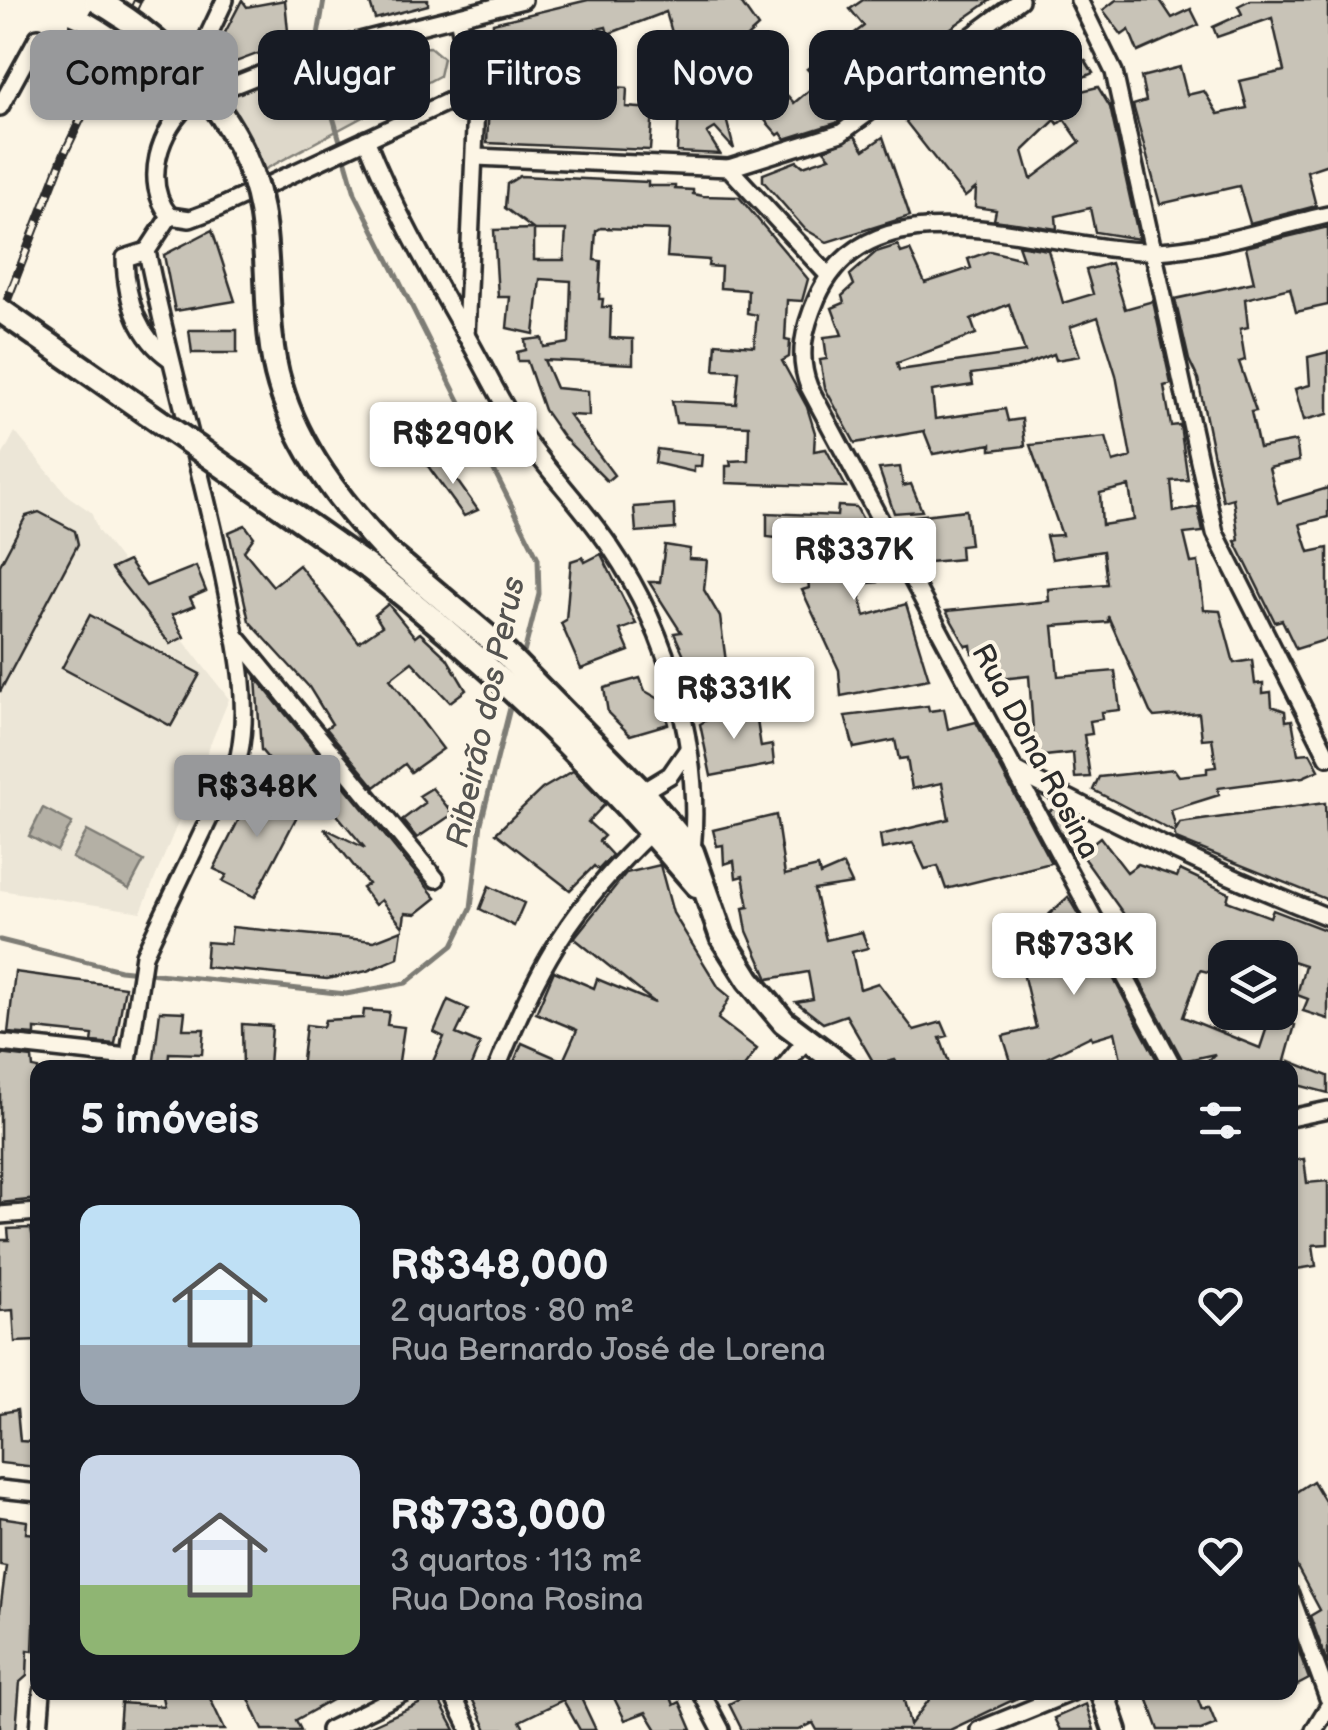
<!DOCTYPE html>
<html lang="pt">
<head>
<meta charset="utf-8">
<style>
	:root { --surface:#171b24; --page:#242831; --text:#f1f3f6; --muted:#9ea1a6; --accent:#98999b }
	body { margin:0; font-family:"Balsamiq Sans",sans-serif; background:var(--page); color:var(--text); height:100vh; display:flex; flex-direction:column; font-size:38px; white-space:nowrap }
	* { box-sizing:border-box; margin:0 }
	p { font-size:32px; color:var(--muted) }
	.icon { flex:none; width:55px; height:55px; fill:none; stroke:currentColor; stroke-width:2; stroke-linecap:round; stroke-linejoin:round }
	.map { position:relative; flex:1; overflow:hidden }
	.drawer { position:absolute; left:30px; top:1060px; width:1268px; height:640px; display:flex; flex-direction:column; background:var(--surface); border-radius:20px; box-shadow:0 2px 8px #0004 }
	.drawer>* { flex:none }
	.top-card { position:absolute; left:30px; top:30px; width:1270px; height:90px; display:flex; gap:20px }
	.tools { position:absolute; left:1208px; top:940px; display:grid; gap:20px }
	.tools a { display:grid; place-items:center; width:90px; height:90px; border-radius:20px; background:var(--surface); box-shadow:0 2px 8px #0004; font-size:50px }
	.price { position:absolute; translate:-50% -85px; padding:0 22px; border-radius:10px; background:#fff; color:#222; font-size:32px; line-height:65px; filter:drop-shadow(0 2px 5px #0008) }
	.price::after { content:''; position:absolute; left:50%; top:60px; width:30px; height:22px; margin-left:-15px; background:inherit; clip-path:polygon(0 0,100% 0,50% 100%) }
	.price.selected { background:var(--accent); color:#111 }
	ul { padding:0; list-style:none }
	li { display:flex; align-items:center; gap:30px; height:250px; padding:0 50px }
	li span { display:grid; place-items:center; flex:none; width:280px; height:200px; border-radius:20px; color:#555 }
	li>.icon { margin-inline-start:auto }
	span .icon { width:120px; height:120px; fill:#fffc; stroke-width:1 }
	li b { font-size:42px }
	h2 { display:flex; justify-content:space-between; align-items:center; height:120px; padding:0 50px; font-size:42px }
	.chip { padding:0 35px; border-radius:20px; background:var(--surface); box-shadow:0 2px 8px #0004; font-size:35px; line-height:90px }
	.chip.selected { background:var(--accent); color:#111 }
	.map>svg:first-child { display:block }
	.built { fill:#ece6d7 }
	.green { fill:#ded8ca; stroke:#84827a; stroke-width:2.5 }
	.water { fill:#b4b0a5; stroke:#7d7b74; stroke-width:2.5 }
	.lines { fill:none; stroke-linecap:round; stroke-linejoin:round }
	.stream { stroke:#7d7b74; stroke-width:5 }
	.building { fill:#c8c3b7; stroke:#2b2b2b; stroke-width:2.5; fill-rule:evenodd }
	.street-casing { stroke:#2b2b2b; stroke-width:22 }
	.secondary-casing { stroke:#2b2b2b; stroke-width:30 }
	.street { stroke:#fcf5e5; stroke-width:15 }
	.secondary { stroke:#fcf5e5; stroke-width:22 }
	.rail-casing { stroke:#2b2b2b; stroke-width:9 }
	.rail { stroke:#fcf5e5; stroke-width:5; stroke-dasharray:15; stroke-linecap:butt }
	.secondary-bridge-casing { stroke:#2b2b2b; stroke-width:30; stroke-linecap:butt }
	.secondary-bridge { stroke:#fcf5e5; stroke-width:22 }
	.labels { text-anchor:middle; stroke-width:8; stroke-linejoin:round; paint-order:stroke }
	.street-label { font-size:30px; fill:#2b2b2b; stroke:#fcf5e5 }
	.water-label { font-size:32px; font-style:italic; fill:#545350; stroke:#fcf5e5 }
</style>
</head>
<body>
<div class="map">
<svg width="1328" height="1730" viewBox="0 0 1328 1730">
	<rect width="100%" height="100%" fill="#fcf5e5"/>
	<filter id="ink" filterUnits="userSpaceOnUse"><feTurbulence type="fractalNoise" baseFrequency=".01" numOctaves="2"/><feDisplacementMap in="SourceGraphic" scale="20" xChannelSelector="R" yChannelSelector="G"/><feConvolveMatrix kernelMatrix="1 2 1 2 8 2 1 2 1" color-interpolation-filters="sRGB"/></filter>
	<g filter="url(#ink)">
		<polygon class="built" points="15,432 68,496 91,512 98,531 229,699 141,912 0,890 0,460"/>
		<polygon class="green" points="430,47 443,58 439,76 262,171 226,94 394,50"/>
		<g class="water">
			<polygon points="43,808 72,823 57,851 29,836"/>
			<polygon points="87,831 144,861 129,889 72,858"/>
		</g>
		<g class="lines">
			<g class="stream">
				<polyline points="316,47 324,0"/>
				<polyline points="316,58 355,193 538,558 539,594 522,661"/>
				<polyline points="0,940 120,970 346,994 406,983 453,945 471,908 481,823 512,700"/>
			</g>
		</g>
		<g class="building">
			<polygon points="242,0 247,7 285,0 289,42 217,69 218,46"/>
			<polygon points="369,0 428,0 428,5 375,19"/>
			<polygon points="588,0 739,0 758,27 728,54 751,84 723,107 734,149 715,128 707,133 720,154 677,152 679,107 704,109 679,75 694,64 673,36 666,12 608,34 606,27 568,36 582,85 627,88 626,107 653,109 650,150 487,143 493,23"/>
			<polygon points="863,0 991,0 931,42 936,48 836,123 785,139 781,133 778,135 741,93 762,76 782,102 788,96 794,103 819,82 807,69 864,26 850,9"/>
			<polygon points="1116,0 1160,0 1172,18 1191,9 1199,25 1138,52 1129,30 1122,35 1103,10"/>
			<polygon points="1250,0 1328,0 1328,164 1307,171 1316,206 1250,223 1239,186 1160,204 1133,105 1146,101 1141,77 1180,67 1187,95 1204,91 1218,114 1247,108 1240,81 1284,71 1272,18 1217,37 1213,27 1242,14 1238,6"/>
			<polygon points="70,25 90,34 60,103 40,94"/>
			<path d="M 1009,38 L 1045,80 L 1085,60 L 1093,73 L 1065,85 L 1069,94 L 1098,87 L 1110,107 L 1139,239 L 1095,232 L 1090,208 L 1056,216 L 1057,229 L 994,220 L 996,210 L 975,207 L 976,188 L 965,197 L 906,122 L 912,113 L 907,106 L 941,78 L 938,75 L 950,66 L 956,75 ZM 1064,119 L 1080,142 L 1031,179 L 1023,151 L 1055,120 L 1058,124 Z"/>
			<polygon points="855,136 864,150 883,137 910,216 827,242 805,229 763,181 763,174 797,161 803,166 830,157 824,150"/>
			<path d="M 520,176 L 648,182 L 648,186 L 675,186 L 675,189 L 693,190 L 693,194 L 703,196 L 739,197 L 808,279 L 802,301 L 787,300 L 785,340 L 790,341 L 789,357 L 782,361 L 807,407 L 815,433 L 814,451 L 826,449 L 846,487 L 726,483 L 726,466 L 731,466 L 730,461 L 748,460 L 749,426 L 676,423 L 672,401 L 736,404 L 739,371 L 714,370 L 716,343 L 754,346 L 757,315 L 747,313 L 748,290 L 720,288 L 721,267 L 708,266 L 709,260 L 667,257 L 669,230 L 601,228 L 596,231 L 594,260 L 601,261 L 599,299 L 603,299 L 602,307 L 611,307 L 610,338 L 633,339 L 633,364 L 544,360 L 556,388 L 588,391 L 589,416 L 569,415 L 614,475 L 607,481 L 563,437 L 544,410 L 527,361 L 518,361 L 517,352 L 526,350 L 525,340 L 542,338 L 544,347 L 569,343 L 571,281 L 540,279 L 534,334 L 507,328 L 510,297 L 498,297 L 494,230 L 533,229 L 505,208 L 507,184 ZM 534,230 L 566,230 L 564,260 L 534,260 Z"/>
			<polygon points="1328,227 1328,305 1296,312 1290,288 1245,299 1248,327 1240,329 1245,360 1239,362 1256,411 1251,412 1259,448 1296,441 1299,461 1269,468 1278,503 1328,488 1328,517 1300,524 1309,552 1328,548 1328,639 1296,649 1282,620 1275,622 1235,541 1239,540 1233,498 1223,501 1198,379 1189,360 1175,299 1254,282 1246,247"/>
			<polygon points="212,230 235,301 175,311 164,255"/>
			<path d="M 898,245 L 901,253 L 910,250 L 925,283 L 971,268 L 968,259 L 990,251 L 1023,259 L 1018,245 L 1048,250 L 1063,303 L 1093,294 L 1086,270 L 1111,263 L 1125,309 L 1153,301 L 1171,384 L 1164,386 L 1171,426 L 1180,425 L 1188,480 L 1171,481 L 1174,512 L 1198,507 L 1203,532 L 1184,534 L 1191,563 L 1198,562 L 1204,610 L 1220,611 L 1234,663 L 1252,660 L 1255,684 L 1263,683 L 1263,693 L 1271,692 L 1272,706 L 1285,711 L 1286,721 L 1292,720 L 1298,754 L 1310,753 L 1319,770 L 1303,777 L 1218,788 L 1219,795 L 1171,810 L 1176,830 L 1180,823 L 1325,803 L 1328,900 L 1176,839 L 1174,832 L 1093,790 L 1099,777 L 1174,769 L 1179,776 L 1207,773 L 1207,768 L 1216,767 L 1212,738 L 1202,739 L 1199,713 L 1154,717 L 1150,712 L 1108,616 L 1108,622 L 1053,626 L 1058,676 L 1115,671 L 1120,710 L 1101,712 L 1102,719 L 1090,721 L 1092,734 L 1084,735 L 1090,777 L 1075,778 L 1073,753 L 1035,757 L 1029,676 L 1000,679 L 998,653 L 972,654 L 971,645 L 966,646 L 946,611 L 1049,601 L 1048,589 L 1107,584 L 1103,551 L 1052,559 L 1046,536 L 1062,535 L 1030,445 L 1106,437 L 1113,462 L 1131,457 L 1116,375 L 1098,317 L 1070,327 L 1080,356 L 1056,360 L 1054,354 L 1017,368 L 971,374 L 973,385 L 932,391 L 935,419 L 1005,409 L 1008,421 L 1022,419 L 1025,446 L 991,450 L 991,444 L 933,454 L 924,431 L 855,443 L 825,388 L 820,360 L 827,359 L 824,337 L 842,335 L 832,308 L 844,303 L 842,296 L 854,285 L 850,275 L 876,252 ZM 1009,304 L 1025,352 L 899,370 L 897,363 L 976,334 L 971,320 ZM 1129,486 L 1134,520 L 1102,525 L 1100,493 Z"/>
			<polygon points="189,330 237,330 237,353 192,353"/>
			<polygon points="1328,352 1328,414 1304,420 1295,389 1310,385 1308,357"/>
			<polygon points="657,449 702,455 701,466 694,466 694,472 655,463"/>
			<polygon points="441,458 478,510 464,516 428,466"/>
			<polygon points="900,467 903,486 911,484 922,511 894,513 879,469"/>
			<polygon points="674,504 675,529 636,532 634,507"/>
			<polygon points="838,506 856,507 892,572 878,572 878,582 857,584 865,616 906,604 929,679 841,696 839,670 802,590 809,588 807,574 832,571 830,544 767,537 767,513 837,516"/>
			<polygon points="966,510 970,545 960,546 961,559 919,563 914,516"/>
			<polygon points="39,512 75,531 78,544 0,692 0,565 26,516"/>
			<polygon points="245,525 254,537 244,551 273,586 299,565 359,642 382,626 375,615 388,604 415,637 420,633 447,658 466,690 450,702 412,662 390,679 443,749 411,772 405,764 375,787 326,728 332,724 309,687 249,621 229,532"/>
			<polygon points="665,545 690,549 689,559 707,560 704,590 720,617 726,662 730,672 739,671 742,689 697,697 692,663 688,664 674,633 681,632 649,582 660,582"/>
			<polygon points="601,554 636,624 620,630 629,651 581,669 561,623 566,620 571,561 583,557 585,562"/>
			<polygon points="128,561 146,586 196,566 206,591 190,598 194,606 172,615 184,637 170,644 111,569"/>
			<polygon points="90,615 200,674 171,726 62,668"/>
			<polygon points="256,678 436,898 416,914 405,913 403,927 381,900 375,905 362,888 368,884 324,828 365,848 312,785 304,802 261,750"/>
			<polygon points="640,678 645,691 661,700 668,724 630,735 608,713 604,688"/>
			<polygon points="743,698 746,716 756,714 761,747 772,745 774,764 711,776 700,724"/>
			<polygon points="928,706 929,711 944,709 948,729 976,722 1051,863 946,889 938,866 925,869 913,843 882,849 880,835 949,819 942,783 912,789 907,758 899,759 895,740 854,748 845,716"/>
			<polygon points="573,771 605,804 588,822 604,836 599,841 612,855 598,870 594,866 570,890 496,833 542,789"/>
			<polygon points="257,783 299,802 287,811 297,816 255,897 223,881 227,875 214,869"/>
			<polygon points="432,788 453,814 417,838 402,820 425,803 419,796"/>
			<polygon points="1059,806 1067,817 1072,814 1087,844 1071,852 1049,811"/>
			<polygon points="776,815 785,875 818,867 820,875 843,865 852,884 814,890 826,940 862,932 868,948 852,952 860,989 878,983 914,1030 942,1022 948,1036 940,1038 951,1068 900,1068 895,1060 875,1065 846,1015 823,1023 796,1002 813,999 808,972 768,979 747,931 743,908 749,907 743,876 736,878 734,861 724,864 723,845 717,846 713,830"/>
			<polygon points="1100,837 1127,872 1138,864 1177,877 1180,870 1229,893 1227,901 1270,917 1273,910 1328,931 1328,1019 1303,1011 1308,999 1297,995 1305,965 1283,958 1253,958 1228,949 1220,975 1200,970 1183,1017 1260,1048 1271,1015 1295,1025 1283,1068 1199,1068 1215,1054 1183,1061 1121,946 1130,923 1080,853"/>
			<polygon points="660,865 673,913 719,988 730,997 718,1019 757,1049 743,1068 526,1068 514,1062 522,1043 563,1061 577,1030 536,1013 554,971 594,988 597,979 655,1003 574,938 626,873"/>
			<polygon points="489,886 524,903 514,926 480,909"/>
			<polygon points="1068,897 1090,934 1160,1066 1123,1068 1115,1032 1092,1039 1091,1036 1026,1068 1013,1068 1003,1036 1036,1028 1021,964 1052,956 1031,931"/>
			<polygon points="232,927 374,941 402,930 398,958 367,971 327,979 205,967 207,942 230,944"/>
			<polygon points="15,972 125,987 115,1044 92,1042 93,1035 35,1029 35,1035 8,1033"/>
			<polygon points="448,1000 468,1009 456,1034 480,1044 470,1068 430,1068 444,1037 434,1032"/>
			<polygon points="364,1010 389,1012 387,1025 404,1027 398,1068 301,1068 306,1025 323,1027 325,1020 363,1018"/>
			<polygon points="160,1011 185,1012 183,1029 204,1029 202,1054 169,1053 168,1068 153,1068"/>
			<polygon points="242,1024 272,1026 269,1065 243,1068"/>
			<polygon points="0,1054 32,1058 33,1068 38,1069 38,1199 0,1203"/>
			<polygon points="1290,1061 1328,1076 1328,1093 1290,1083"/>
			<polygon points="1304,1159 1307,1183 1328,1181 1328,1244 1313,1245 1316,1266 1290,1270 1290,1161"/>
			<polygon points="31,1228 38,1267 38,1341 15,1342 13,1310 0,1311 0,1240 9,1240 8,1229"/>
			<polygon points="17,1410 20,1441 34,1442 38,1447 36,1467 0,1463 0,1413"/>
			<polygon points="1313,1481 1328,1506 1328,1665 1310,1616 1320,1610 1290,1554 1290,1496"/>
			<polygon points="0,1517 27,1521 26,1533 38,1534 33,1651 28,1650 27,1676 20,1682 16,1730 0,1730 0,1611 6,1566 0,1565"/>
			<polygon points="1290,1627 1309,1679 1290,1689"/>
			<polygon points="161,1692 207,1692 225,1730 119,1730 121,1703 164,1706"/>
			<polygon points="246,1692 346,1692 296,1720 301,1730 263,1730"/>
			<polygon points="469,1692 578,1692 596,1730 580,1730 563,1700 520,1721 525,1730 487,1730"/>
			<polygon points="611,1692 669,1692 674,1705 680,1702 692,1730 657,1730 646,1712 625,1720"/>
			<polygon points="752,1692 902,1692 910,1725 935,1692 1030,1692 950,1730 817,1730 813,1723 799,1730 742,1730 729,1704"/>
			<polygon points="1145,1692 1196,1694 1202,1710 1209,1707 1216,1724 1201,1730 1159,1730"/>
			<polygon points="436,1695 455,1730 361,1730 419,1704"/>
			<polygon points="1086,1704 1094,1730 1060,1730 1054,1718"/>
		</g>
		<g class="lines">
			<defs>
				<g id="street">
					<polyline points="1079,0 1114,72 1215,533 1328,757"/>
					<polyline points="458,17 476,106 466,336"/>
					<polyline points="203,92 208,36 225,0"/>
					<polyline points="0,107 38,37"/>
					<path d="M 366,139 C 394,209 429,270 466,335 C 485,368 501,403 522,434 C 550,474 584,508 611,548 C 669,633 702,750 692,852"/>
					<polyline points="476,157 729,168 828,275"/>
					<polyline points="729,168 841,133 1020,0"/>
					<path d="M 170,216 C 142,183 159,129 191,102 L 320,51 L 523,0"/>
					<polyline points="170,216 190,219 214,210 473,90"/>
					<path d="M 147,251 L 125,258 C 126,297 136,335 169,358"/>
					<polyline points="236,636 436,879"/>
					<path d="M 1014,770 C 1117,824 1220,875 1328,917"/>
					<polyline points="642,792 670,775 688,749"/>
					<polyline points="0,1043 128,1057"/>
					<path d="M 127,1068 L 144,955 L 239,756 C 251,699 236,639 225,583 C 202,471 169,363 147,251 L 170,216"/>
					<path d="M 497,1068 C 538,965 572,906 653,830"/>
					<polyline points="783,1068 806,1040"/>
					<path d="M 1174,1068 L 809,387 C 797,356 804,328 817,298 C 873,171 1053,254 1155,251 C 1212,249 1273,227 1328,215"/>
					<polyline points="1290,1118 1328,1110"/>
					<polyline points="0,1215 38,1212"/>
					<polyline points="0,1489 38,1493"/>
					<polyline points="1290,1594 1328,1698"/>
					<polyline points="451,1692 470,1730"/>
					<polyline points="701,1692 721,1730"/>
					<polyline points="39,1730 42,1692"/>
					<polyline points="329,1730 405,1692"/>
					<polyline points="979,1730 1072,1692"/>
					<polyline points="1314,1730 1328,1707"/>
				</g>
				<g id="secondary">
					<polyline points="386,551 495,643 642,792 692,852 722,937 749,980 784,1022 845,1068"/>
					<path d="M 368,567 C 490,661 597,768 697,885"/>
					<polyline points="1102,1692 1115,1730"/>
				</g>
			</defs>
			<use href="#street" class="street-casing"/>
			<use href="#secondary" class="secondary-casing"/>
			<use href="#street" class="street"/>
			<use href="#secondary" class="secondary"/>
			<defs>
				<polyline id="rail" points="0,319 64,154 138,0"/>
			</defs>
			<use href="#rail" class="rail-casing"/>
			<use href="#rail" class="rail"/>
			<defs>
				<g id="secondary-bridge">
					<path d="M 96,0 C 172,43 245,120 261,210 C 271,267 263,329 280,385 C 299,450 341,503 386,551"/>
					<polyline points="0,310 368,567"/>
				</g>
			</defs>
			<use href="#secondary-bridge" class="secondary-bridge-casing"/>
			<use href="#secondary-bridge" class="secondary-bridge"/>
		</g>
	</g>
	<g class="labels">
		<g class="street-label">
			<text transform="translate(1036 751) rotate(62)" y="10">Rua Dona Rosina</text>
		</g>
		<g class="water-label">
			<text transform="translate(485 712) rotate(-78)" y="11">Ribeirão dos Perus</text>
		</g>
	</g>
</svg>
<div class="tools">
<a><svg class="icon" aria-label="layers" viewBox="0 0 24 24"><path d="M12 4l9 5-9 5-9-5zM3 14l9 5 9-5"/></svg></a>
</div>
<b class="price" style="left:453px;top:487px">R$290K</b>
<b class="price" style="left:854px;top:603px">R$337K</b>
<b class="price" style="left:734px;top:742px">R$331K</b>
<b class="price selected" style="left:257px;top:840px">R$348K</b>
<b class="price" style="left:1074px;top:998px">R$733K</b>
<div class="top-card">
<a class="chip selected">Comprar</a>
<a class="chip">Alugar</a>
<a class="chip">Filtros</a>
<a class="chip">Novo</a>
<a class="chip">Apartamento</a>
</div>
<section class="drawer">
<h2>5 imóveis<svg class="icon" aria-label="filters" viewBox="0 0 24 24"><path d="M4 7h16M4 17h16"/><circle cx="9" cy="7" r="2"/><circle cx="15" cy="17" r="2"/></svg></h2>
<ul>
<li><span style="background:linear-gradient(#bfe0f5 70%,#9aa5b1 0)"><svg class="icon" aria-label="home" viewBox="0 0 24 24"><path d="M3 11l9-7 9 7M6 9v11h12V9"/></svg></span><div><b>R$348,000</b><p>2 quartos · 80 m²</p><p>Rua Bernardo José de Lorena</p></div><svg class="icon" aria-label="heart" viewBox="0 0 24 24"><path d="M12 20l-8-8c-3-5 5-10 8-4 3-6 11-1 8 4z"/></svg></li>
<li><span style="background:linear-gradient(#c9d6e8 65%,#8fb573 0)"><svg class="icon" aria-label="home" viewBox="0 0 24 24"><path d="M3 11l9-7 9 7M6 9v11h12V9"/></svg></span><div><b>R$733,000</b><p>3 quartos · 113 m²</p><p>Rua Dona Rosina</p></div><svg class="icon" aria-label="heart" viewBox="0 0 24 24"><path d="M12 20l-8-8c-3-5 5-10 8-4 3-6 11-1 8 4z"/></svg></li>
</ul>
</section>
</div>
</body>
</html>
